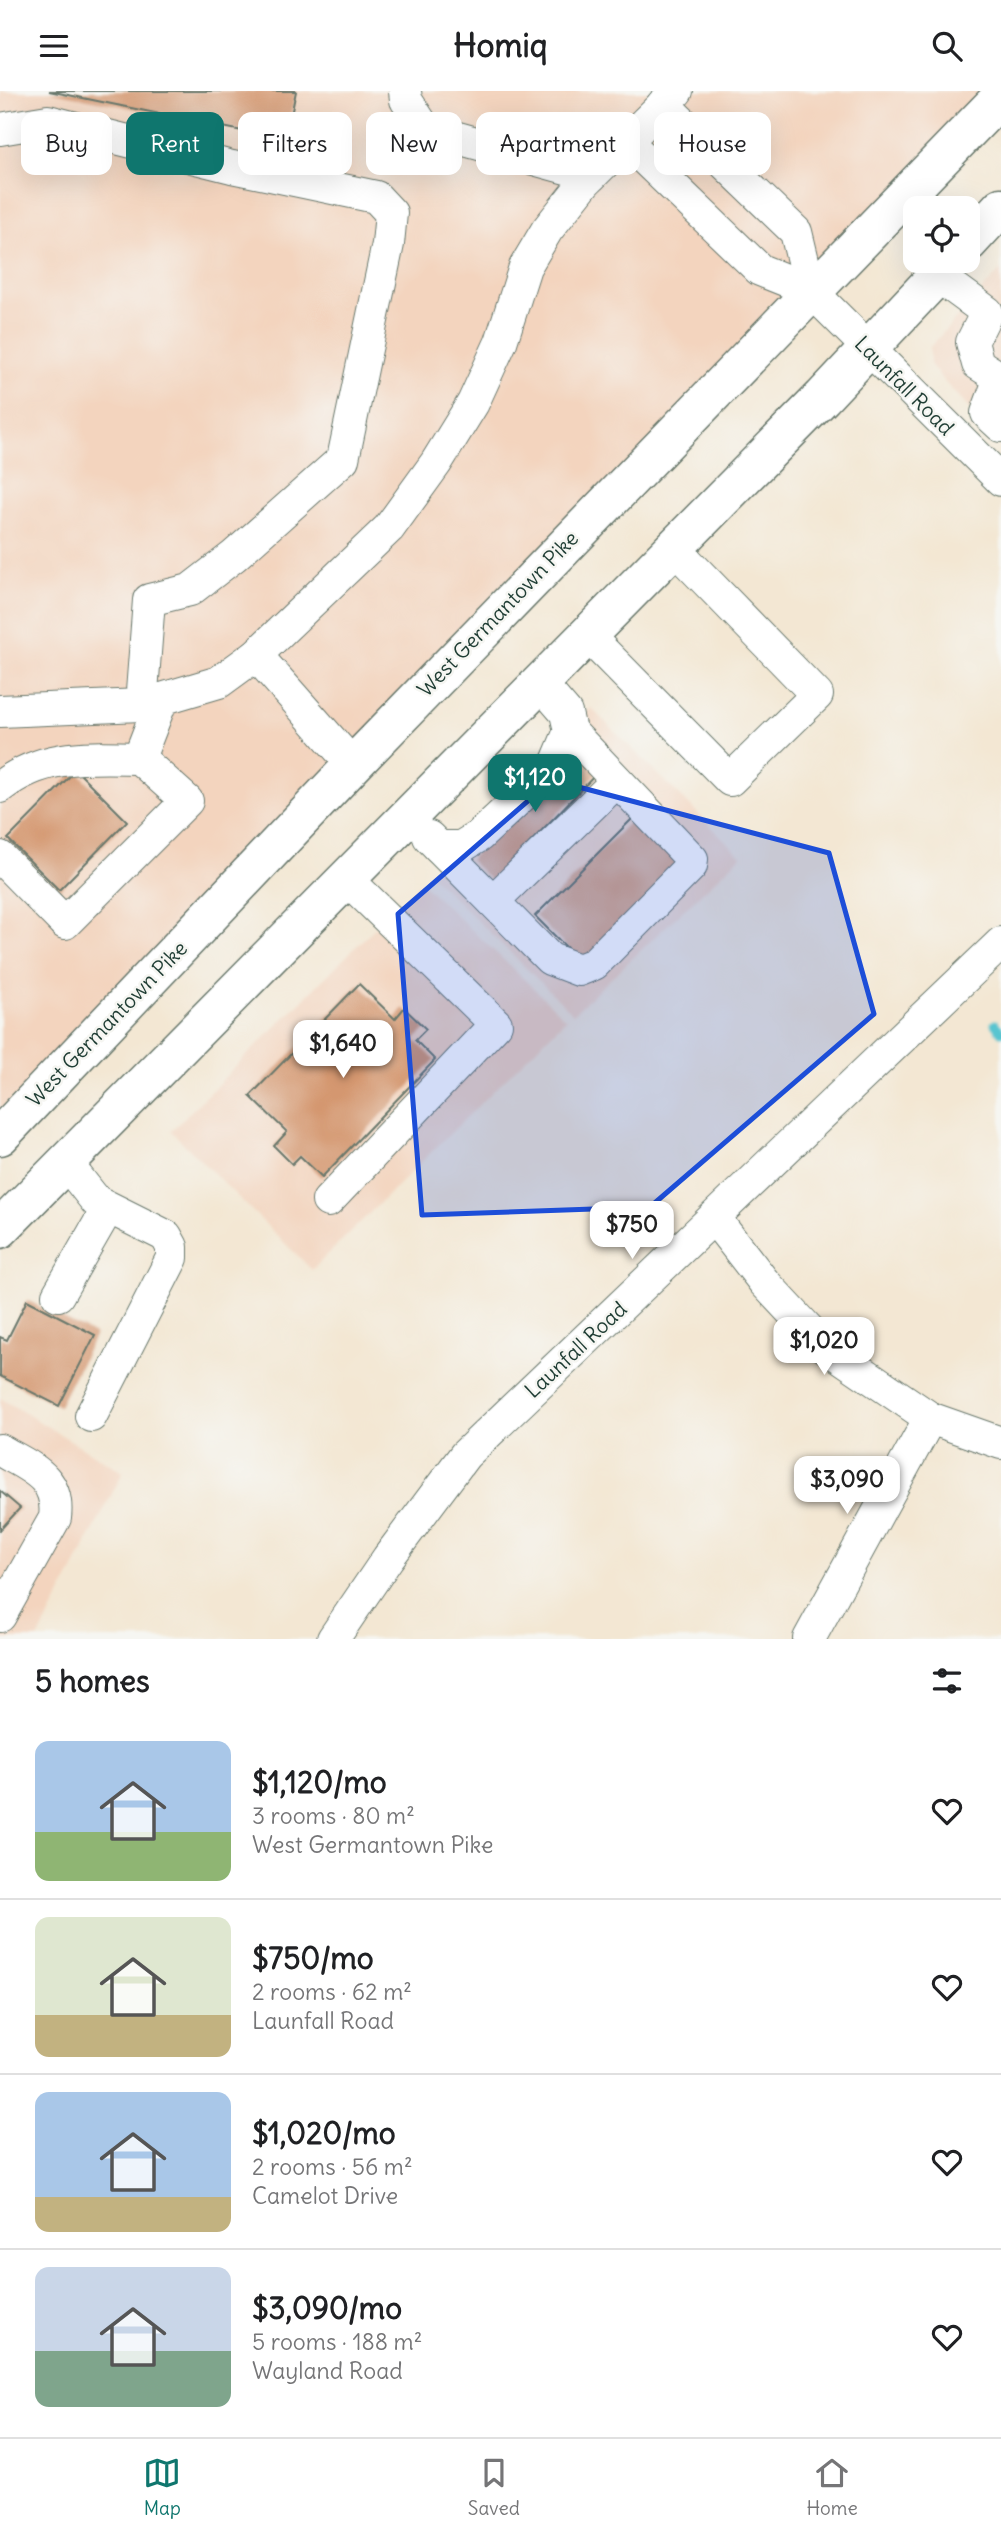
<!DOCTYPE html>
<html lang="en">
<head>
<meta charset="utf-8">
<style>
	:root { --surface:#fff; --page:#f2f2f2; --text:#202124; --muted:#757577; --line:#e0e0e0; --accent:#0f766e }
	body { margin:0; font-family:Delius,sans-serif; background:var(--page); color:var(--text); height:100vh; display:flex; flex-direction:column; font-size:26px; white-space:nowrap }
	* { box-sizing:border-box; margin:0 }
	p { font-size:23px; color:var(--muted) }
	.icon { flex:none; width:38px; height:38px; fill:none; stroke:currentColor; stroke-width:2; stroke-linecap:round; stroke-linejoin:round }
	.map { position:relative; height:1548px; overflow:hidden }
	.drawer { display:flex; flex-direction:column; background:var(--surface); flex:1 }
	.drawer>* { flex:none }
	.guide { position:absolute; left:21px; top:21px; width:959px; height:63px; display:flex; gap:14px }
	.fabs { position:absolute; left:903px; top:105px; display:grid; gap:14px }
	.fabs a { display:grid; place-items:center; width:77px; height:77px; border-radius:14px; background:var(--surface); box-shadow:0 7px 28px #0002; font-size:35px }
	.price { position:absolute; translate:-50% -60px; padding:0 16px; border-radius:14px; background:#fff; color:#222; font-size:23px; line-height:46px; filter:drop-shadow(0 2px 4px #0008) }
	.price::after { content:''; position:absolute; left:50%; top:42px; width:21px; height:16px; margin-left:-10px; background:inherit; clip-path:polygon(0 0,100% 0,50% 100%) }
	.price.on { background:var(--accent); color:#fff }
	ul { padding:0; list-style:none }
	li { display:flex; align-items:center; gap:21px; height:175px; padding:0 35px }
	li+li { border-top:2px solid var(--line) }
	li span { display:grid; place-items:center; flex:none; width:196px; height:140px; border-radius:14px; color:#555 }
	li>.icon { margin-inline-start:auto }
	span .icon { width:84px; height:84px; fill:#fffc; stroke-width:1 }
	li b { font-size:30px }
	h2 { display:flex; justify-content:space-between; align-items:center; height:84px; padding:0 35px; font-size:30px }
	.chip { padding:0 24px; border-radius:14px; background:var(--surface); box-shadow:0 7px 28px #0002; font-size:24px; line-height:63px }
	.chip.on { background:var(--accent); color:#fff }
	header { display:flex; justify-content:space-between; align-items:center; height:91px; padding:0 35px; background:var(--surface); font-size:32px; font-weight:700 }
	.menu { display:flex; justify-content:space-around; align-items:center; height:98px; border-top:2px solid var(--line); background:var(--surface); font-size:19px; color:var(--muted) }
	.menu a { display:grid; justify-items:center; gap:4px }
	.menu .on { color:var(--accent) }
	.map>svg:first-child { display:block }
	.built { fill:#f3d4be }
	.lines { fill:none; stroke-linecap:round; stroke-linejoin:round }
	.stream { stroke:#59c5d0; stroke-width:9 }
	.building { fill:#d4976f }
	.minor-casing { stroke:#69786c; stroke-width:34 }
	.major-casing { stroke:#69786c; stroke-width:41 }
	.minor { stroke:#fff; stroke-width:32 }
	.major { stroke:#fff; stroke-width:38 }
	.marked { fill:#1d4ed8; fill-opacity:0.2; stroke:#1d4ed8; stroke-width:5; stroke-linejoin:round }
	.labels { text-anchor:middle; stroke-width:5; stroke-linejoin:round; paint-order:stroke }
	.street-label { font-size:21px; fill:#1f3d34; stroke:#f6f6f2 }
</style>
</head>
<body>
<header><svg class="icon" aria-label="menu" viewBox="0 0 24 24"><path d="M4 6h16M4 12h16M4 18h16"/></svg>Homiq<svg class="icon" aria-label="search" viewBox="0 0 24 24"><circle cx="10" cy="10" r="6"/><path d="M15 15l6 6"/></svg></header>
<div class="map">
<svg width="1001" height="1548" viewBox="0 0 1001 1548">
	<rect width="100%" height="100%" fill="#f6f6f2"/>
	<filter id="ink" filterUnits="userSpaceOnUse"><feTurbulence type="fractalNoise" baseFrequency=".0143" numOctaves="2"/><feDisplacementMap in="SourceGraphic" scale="14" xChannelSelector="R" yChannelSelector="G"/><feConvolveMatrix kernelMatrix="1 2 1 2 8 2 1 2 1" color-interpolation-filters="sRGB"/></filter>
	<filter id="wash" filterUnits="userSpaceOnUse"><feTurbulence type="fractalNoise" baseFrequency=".00686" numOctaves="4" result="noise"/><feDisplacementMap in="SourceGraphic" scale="28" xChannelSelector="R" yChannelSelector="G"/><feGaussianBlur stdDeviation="1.57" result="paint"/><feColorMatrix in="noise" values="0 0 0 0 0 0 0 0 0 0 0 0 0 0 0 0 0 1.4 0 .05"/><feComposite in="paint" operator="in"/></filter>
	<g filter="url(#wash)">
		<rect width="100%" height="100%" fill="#f3e7d3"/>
		<g class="built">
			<polygon points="0,0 1001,0 0,1044"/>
			<polygon points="1001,179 1001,352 941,287 930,273 930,256"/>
			<polygon points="591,617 741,765 573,923 429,782"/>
			<polygon points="421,791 566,928 312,1179 171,1040"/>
			<polygon points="0,1307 123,1381 38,1548 0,1548"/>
		</g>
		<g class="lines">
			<polyline class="stream" points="995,933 1001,941"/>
		</g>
		<g id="blocks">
			<g class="building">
				<polygon points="49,0 296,0 286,49"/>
				<polygon points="578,655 601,678 492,791 469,769"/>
				<polygon points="76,679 127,730 59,799 8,748"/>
				<polygon points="639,721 689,771 585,875 535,825"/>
				<polygon points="359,893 395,928 404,917 426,938 415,949 435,969 322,1086 300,1065 292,1073 274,1055 287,1041 250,1005"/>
				<polygon points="27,1209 95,1244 59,1315 0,1285 0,1246 7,1249"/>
				<polygon points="0,1400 20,1417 0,1439"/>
			</g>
		</g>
	</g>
	<g filter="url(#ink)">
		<use href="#blocks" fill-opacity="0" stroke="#69786c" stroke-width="2"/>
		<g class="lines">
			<defs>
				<g id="minor">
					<polyline points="405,0 406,9 425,38 592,84"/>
					<polyline points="663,13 796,141 810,199"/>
					<polyline points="0,38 48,30 232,76 376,106 391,122 388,153 343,368 234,465 190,499 149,509 141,614"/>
					<polyline points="625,49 760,179 810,199 1001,389"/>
					<polyline points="938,185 987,221 972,251 978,273 1000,287 987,322 1001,335"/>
					<polyline points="587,544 730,689 817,604 674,457"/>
					<polyline points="256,564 353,674"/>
					<polyline points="0,620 141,614 219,591 256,564 389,437 436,372 473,312 501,251 525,176 547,139 585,91 677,0"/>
					<path d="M 0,696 C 43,662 88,666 139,667"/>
					<polyline points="429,746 439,756 461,756 479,745 556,673 570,640 566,622 540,592"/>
					<polyline points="439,756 550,868 579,879 594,873 691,775 692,768 570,640"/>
					<polyline points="0,766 65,832 187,710 139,667 162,608"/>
					<polyline points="493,810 617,690"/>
					<polyline points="66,1072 96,1110 166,1145 172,1156 172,1167 91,1325"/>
					<polyline points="328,1110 496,933 347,788"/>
					<polyline points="715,1128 764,1191 823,1254 930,1327 1001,1352"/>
					<polyline points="58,1204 108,1117"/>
					<path d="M 0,1359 C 31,1377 60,1386 55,1427 L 0,1525"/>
					<polyline points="333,1548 388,1467 465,1364 1001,852"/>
					<polyline points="809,1548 930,1327"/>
				</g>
				<g id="major">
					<polyline points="968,152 1001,116"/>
					<polyline points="0,1045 353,674 1001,6"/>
					<polyline points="0,1138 823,306 951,170"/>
				</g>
			</defs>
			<use href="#minor" class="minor-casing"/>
			<use href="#major" class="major-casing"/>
			<use href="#minor" class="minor"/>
			<use href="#major" class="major"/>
		</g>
	</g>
	<path class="marked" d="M 552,689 L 829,762 L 874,923 L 650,1116 L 422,1124 L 398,823 Z"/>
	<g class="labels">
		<g class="street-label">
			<text transform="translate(904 295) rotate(45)" y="7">Launfall Road</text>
			<text transform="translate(498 523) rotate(-46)" y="7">West Germantown Pike</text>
			<text transform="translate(107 933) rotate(-46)" y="7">West Germantown Pike</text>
			<text transform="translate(576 1259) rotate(-43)" y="7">Launfall Road</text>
		</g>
	</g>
</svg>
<div class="fabs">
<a><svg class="icon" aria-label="locate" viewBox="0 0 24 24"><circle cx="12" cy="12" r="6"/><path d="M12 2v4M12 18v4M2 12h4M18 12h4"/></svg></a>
</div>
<b class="price on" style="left:535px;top:723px">$1,120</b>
<b class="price" style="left:343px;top:989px">$1,640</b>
<b class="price" style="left:632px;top:1170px">$750</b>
<b class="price" style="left:824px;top:1286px">$1,020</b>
<b class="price" style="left:847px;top:1425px">$3,090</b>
<div class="guide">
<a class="chip">Buy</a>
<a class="chip on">Rent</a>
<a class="chip">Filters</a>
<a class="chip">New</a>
<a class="chip">Apartment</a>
<a class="chip">House</a>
</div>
</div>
<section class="drawer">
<h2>5 homes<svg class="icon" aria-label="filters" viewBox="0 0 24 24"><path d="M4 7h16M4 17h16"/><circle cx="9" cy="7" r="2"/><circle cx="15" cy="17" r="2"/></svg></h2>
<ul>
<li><span style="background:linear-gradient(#a9c7e8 65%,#8fb573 0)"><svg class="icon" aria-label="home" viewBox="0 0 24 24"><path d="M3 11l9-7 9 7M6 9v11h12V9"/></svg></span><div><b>$1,120/mo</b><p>3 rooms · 80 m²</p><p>West Germantown Pike</p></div><svg class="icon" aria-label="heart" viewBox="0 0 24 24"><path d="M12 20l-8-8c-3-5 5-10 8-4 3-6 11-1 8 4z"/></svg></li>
<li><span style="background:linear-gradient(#dfe7d0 70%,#c2b280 0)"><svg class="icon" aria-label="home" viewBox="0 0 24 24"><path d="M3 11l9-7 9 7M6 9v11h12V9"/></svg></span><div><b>$750/mo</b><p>2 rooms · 62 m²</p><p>Launfall Road</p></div><svg class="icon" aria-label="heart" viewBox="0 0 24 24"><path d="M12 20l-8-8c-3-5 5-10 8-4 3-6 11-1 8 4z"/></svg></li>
<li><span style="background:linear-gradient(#a9c7e8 75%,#c2b280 0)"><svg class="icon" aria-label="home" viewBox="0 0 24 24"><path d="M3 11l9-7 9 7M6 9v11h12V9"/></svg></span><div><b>$1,020/mo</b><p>2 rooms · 56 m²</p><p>Camelot Drive</p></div><svg class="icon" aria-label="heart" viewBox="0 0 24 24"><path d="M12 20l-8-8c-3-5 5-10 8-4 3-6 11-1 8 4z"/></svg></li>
<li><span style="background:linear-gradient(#c9d6e8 60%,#7fa58c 0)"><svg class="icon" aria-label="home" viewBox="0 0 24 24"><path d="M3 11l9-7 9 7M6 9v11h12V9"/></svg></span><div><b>$3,090/mo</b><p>5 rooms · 188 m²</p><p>Wayland Road</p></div><svg class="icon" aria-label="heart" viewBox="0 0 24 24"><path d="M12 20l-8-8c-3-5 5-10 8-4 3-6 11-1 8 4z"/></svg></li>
</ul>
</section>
<nav class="menu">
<a class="on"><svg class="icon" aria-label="map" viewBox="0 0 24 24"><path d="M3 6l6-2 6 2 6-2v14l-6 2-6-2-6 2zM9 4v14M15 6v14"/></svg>Map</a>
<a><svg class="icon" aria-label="saved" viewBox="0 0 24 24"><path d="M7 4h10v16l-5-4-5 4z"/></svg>Saved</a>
<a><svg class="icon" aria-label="home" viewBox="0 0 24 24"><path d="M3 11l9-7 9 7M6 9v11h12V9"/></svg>Home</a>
</nav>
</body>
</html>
